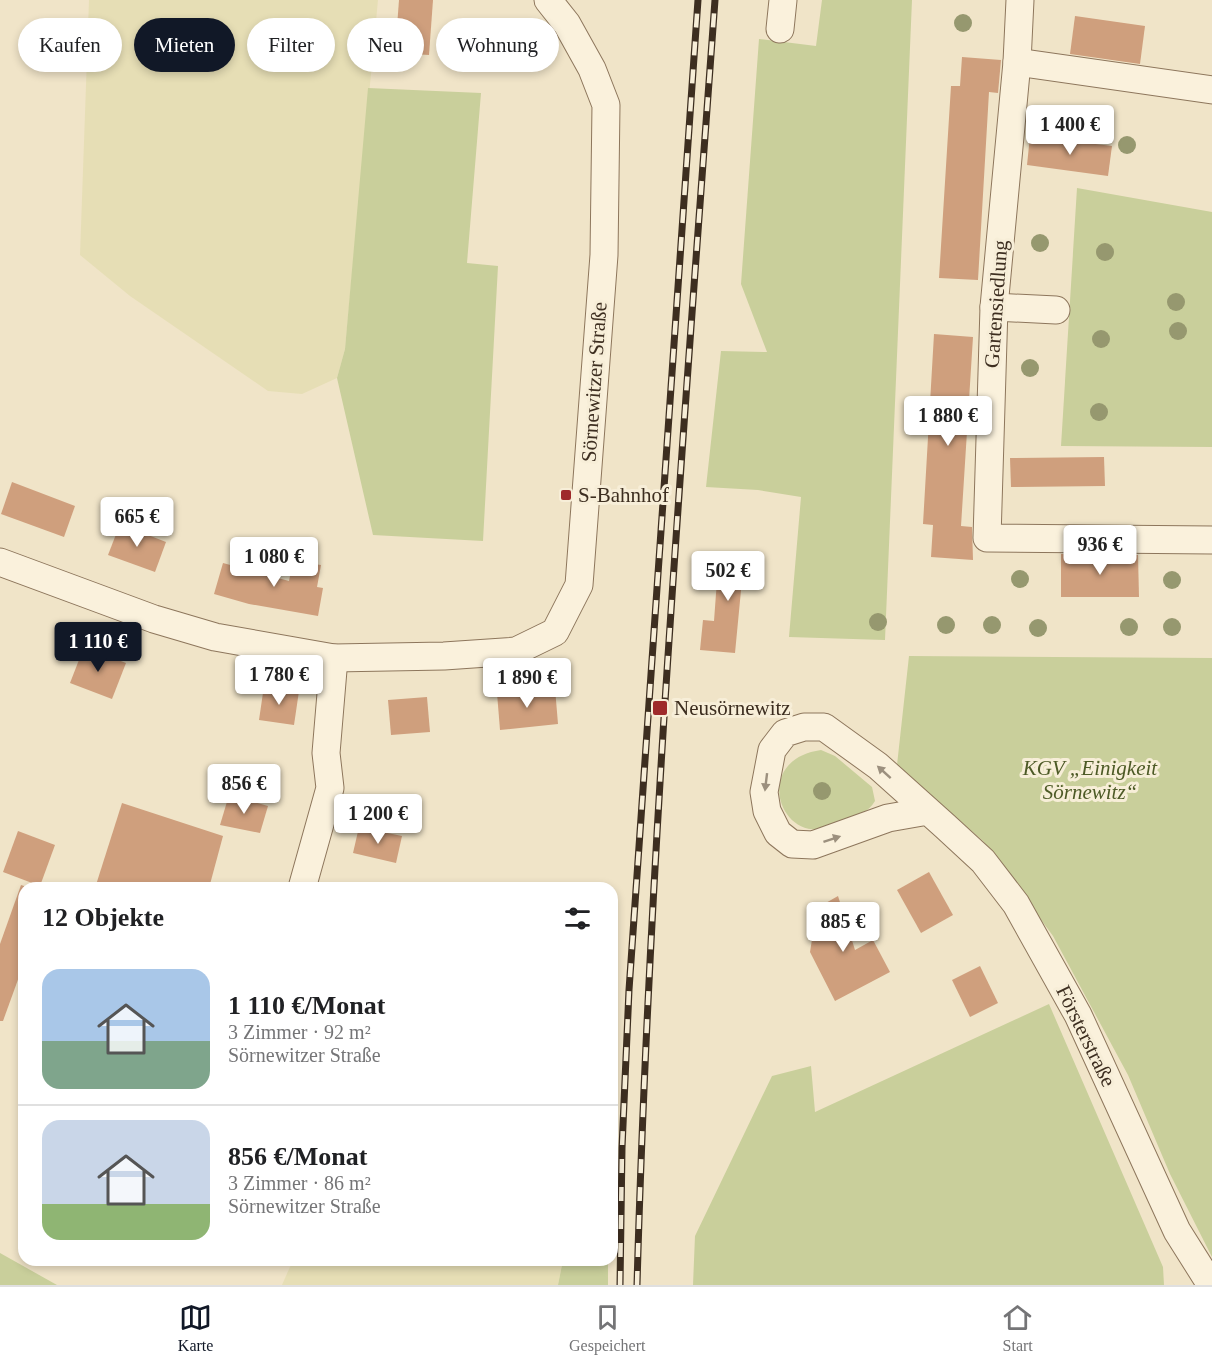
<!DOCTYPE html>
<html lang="de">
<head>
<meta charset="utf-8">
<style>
	:root { --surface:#fff; --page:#f6f6f6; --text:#202124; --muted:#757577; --line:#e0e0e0; --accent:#111827 }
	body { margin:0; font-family:Georgia,serif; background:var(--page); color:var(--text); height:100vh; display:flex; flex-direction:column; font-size:22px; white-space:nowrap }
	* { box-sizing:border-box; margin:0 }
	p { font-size:20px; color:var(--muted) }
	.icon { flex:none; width:33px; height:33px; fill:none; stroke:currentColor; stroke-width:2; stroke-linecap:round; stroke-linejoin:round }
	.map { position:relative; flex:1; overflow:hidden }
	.sheet { position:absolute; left:18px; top:882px; width:600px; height:384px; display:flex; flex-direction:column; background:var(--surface); border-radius:18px; box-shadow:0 3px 9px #0003 }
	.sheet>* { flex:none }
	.banner { position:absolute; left:18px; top:18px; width:600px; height:54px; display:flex; gap:12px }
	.price { position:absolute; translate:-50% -51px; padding:0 14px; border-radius:6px; background:#fff; color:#222; font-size:20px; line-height:39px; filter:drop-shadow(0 2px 3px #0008) }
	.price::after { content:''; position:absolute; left:50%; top:36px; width:18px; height:14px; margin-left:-9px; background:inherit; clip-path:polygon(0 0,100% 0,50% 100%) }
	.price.selected { background:var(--accent); color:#fff }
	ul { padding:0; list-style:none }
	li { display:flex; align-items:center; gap:18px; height:150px; padding:0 24px }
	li+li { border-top:2px solid var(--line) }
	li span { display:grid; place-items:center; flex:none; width:168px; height:120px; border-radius:18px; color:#555 }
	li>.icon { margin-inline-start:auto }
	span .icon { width:72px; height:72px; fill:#fffc; stroke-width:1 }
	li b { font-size:26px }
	h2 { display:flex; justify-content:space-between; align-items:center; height:72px; padding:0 24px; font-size:26px }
	.tag { padding:0 21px; border-radius:27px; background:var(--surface); box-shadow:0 3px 9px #0003; font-size:21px; line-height:54px }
	.tag.selected { background:var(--accent); color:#fff }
	.tabs { display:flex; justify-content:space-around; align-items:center; height:84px; border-top:2px solid var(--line); background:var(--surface); font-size:16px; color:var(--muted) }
	.tabs a { display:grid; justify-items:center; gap:3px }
	.tabs .selected { color:var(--accent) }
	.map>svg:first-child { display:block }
	.farmland { fill:#e6deb5 }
	.green { fill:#c9cf9b }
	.building { fill:#cf9f7d }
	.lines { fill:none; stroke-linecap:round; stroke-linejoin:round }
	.minor-casing { stroke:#8d765c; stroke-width:29 }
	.minor { stroke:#faf1dc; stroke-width:27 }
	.rail-casing { stroke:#3d2e20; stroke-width:7 }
	.rail { stroke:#f7eed8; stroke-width:4.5; stroke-dasharray:14; stroke-linecap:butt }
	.tree { fill:#96986f }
	.oneway { fill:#9c907e }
	.poi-dot { fill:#9e2a2b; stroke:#f7eed8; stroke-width:2 }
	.labels { text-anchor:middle; stroke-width:6; stroke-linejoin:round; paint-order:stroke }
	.street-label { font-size:21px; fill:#3d2e20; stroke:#f7eed8 }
	.poi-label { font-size:21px; fill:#3d2e20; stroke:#f7eed8; text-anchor:start }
	.park-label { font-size:21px; font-style:italic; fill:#4d5a26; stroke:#f7eed8 }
</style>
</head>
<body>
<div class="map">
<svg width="1212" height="1285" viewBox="0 0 1212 1285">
	<rect width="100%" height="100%" fill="#f0e4c8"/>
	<g class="farmland">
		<polygon points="89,0 378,0 345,349 337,378 302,394 268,391 130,296 80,255"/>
		<polygon points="293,1260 563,1260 558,1285 282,1285"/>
	</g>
	<g class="green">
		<polygon points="822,0 912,0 885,640 789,637 801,497 758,490 706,487 721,351 767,352 741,284 759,39 816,46"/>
		<polygon points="368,88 481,93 467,263 498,266 483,541 373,535 337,378 345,349"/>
		<polygon points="1077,188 1212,212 1212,447 1061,446"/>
		<polygon points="909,656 1212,658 1212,1257 1170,1174 1128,1075 1053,936 983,841 897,765"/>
		<path d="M 821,750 L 835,756 L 872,787 L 875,801 C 868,813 858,815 845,820 C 838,823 830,828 823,829 C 776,837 755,759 821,750 Z"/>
		<polygon points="1049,1004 1163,1267 1164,1285 693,1285 695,1236 772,1076 811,1066 815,1112"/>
		<polygon points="0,1253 57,1285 0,1285"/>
		<polygon points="563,1260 608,1260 608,1285 558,1285"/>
	</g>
	<g class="building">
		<polygon points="399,0 433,0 429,55 395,53"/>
		<polygon points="1075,16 1145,26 1140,64 1070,54"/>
		<polygon points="962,57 1001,60 998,93 989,92 978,280 939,278 951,86 960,86"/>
		<polygon points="1030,136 1112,146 1108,176 1027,165"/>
		<polygon points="934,334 973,337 961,526 972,527 973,560 931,557 933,525 923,524"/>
		<polygon points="1104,457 1105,486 1011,487 1010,458"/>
		<polygon points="12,482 75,506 64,537 1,514"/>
		<polygon points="120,524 166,542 155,572 108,555"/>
		<polygon points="719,553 759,556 757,582 742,580 735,653 700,650 703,620 714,621"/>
		<polygon points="1061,554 1138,555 1139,597 1061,597"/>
		<polygon points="293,561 321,565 317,587 323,588 318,616 249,604 214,594 223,563 289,581"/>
		<polygon points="84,647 126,663 112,699 70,683"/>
		<polygon points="264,686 299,691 294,725 259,720"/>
		<polygon points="555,688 558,724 500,730 497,693"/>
		<polygon points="427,697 430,732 391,735 388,700"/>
		<polygon points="229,795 268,806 260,833 220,825"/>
		<polygon points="122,803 223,836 209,888 95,888"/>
		<polygon points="359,827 402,836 396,863 353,853"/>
		<polygon points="18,831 55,845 40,886 3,872"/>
		<polygon points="929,872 953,915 921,933 897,890"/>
		<polygon points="21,885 24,886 24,963 3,1021 0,1021 0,944"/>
		<polygon points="838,896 855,950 873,940 890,972 835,1001 810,952 817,908"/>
		<polygon points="980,966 998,1003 970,1017 952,980"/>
	</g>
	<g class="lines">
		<defs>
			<g id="minor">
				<polyline points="1020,0 1017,62 994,307 987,538 1212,540"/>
				<polyline points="780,29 783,0"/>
				<polyline points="1017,62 1212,90"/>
				<polyline points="994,307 1056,310"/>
				<polyline points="0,562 154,619 215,637 334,658 444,656 516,651 555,632 579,585 604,255 606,105 592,69 567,24 548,0"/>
				<polyline points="928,811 888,818 813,845 792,844 778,833 767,811 764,792 772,750 785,733 804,727 824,727 878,766 945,826 983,861 1016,904 1078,1015 1177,1231 1211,1285"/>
				<polyline points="302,888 330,788 326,753 334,658"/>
			</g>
		</defs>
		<use href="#minor" class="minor-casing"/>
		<use href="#minor" class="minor"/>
		<defs>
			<g id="rail">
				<polyline points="620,1285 622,1148 629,990 698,0"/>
				<path d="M 637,1285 C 649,856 684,428 715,0"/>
			</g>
		</defs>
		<use href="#rail" class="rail-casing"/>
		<use href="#rail" class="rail"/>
	</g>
	<g class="tree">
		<circle cx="963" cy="23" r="9"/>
		<circle cx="1127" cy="145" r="9"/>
		<circle cx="1040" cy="243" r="9"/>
		<circle cx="1105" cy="252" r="9"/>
		<circle cx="1176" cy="302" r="9"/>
		<circle cx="1178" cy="331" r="9"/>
		<circle cx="1101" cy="339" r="9"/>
		<circle cx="1030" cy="368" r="9"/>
		<circle cx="1099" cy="412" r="9"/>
		<circle cx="1020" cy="579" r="9"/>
		<circle cx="1172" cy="580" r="9"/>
		<circle cx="878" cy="622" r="9"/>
		<circle cx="946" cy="625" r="9"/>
		<circle cx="992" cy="625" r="9"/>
		<circle cx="1129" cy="627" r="9"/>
		<circle cx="1172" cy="627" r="9"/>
		<circle cx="1038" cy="628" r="9"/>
		<circle cx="822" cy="791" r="9"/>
	</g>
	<defs><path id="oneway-solid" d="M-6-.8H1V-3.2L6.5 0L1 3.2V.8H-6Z" transform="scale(1.5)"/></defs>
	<g class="oneway">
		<use href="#oneway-solid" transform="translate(884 772) rotate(-138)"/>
		<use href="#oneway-solid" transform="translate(766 782) rotate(97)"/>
		<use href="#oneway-solid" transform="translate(832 839) rotate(-18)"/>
	</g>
	<g class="poi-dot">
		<rect x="560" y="489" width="12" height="12" rx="3"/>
		<rect x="652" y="700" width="16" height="16" rx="3"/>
	</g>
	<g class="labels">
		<g class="street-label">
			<text transform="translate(996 304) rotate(-86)" y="7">Gartensiedlung</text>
			<text transform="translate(594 382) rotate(-86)" y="7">Sörnewitzer Straße</text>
			<text transform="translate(1086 1036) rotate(64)" y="7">Försterstraße</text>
		</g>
		<g class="poi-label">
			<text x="578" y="502">S-Bahnhof</text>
			<text x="674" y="715">Neusörnewitz</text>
		</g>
		<g class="park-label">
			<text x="1090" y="775">KGV „Einigkeit<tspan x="1090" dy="24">Sörnewitz“</tspan></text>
		</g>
	</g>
</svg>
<b class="price" style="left:1070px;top:156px">1 400 €</b>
<b class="price" style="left:948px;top:447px">1 880 €</b>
<b class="price" style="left:137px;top:548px">665 €</b>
<b class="price" style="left:1100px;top:576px">936 €</b>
<b class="price" style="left:274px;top:588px">1 080 €</b>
<b class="price" style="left:728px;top:602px">502 €</b>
<b class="price selected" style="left:98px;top:673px">1 110 €</b>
<b class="price" style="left:279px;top:706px">1 780 €</b>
<b class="price" style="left:527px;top:709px">1 890 €</b>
<b class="price" style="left:244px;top:815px">856 €</b>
<b class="price" style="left:378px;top:845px">1 200 €</b>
<b class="price" style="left:843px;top:953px">885 €</b>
<div class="banner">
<a class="tag">Kaufen</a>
<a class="tag selected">Mieten</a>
<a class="tag">Filter</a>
<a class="tag">Neu</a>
<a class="tag">Wohnung</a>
</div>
<section class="sheet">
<h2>12 Objekte<svg class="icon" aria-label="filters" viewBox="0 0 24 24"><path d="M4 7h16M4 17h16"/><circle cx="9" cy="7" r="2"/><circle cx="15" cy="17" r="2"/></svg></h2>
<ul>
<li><span style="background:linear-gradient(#a9c7e8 60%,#7fa58c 0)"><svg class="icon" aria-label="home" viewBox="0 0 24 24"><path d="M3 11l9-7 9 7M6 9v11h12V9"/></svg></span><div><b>1 110 €/Monat</b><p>3 Zimmer · 92 m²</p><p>Sörnewitzer Straße</p></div></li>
<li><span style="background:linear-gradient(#c9d6e8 70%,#8fb573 0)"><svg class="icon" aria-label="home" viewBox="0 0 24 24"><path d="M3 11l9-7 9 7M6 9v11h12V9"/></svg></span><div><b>856 €/Monat</b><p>3 Zimmer · 86 m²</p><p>Sörnewitzer Straße</p></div></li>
</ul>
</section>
</div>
<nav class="tabs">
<a class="selected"><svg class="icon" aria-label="map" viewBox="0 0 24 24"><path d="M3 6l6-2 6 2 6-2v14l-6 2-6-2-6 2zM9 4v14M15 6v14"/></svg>Karte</a>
<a><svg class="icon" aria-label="saved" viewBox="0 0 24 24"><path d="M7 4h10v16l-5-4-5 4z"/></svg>Gespeichert</a>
<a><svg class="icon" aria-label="home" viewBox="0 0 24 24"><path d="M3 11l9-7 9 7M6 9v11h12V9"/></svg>Start</a>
</nav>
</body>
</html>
